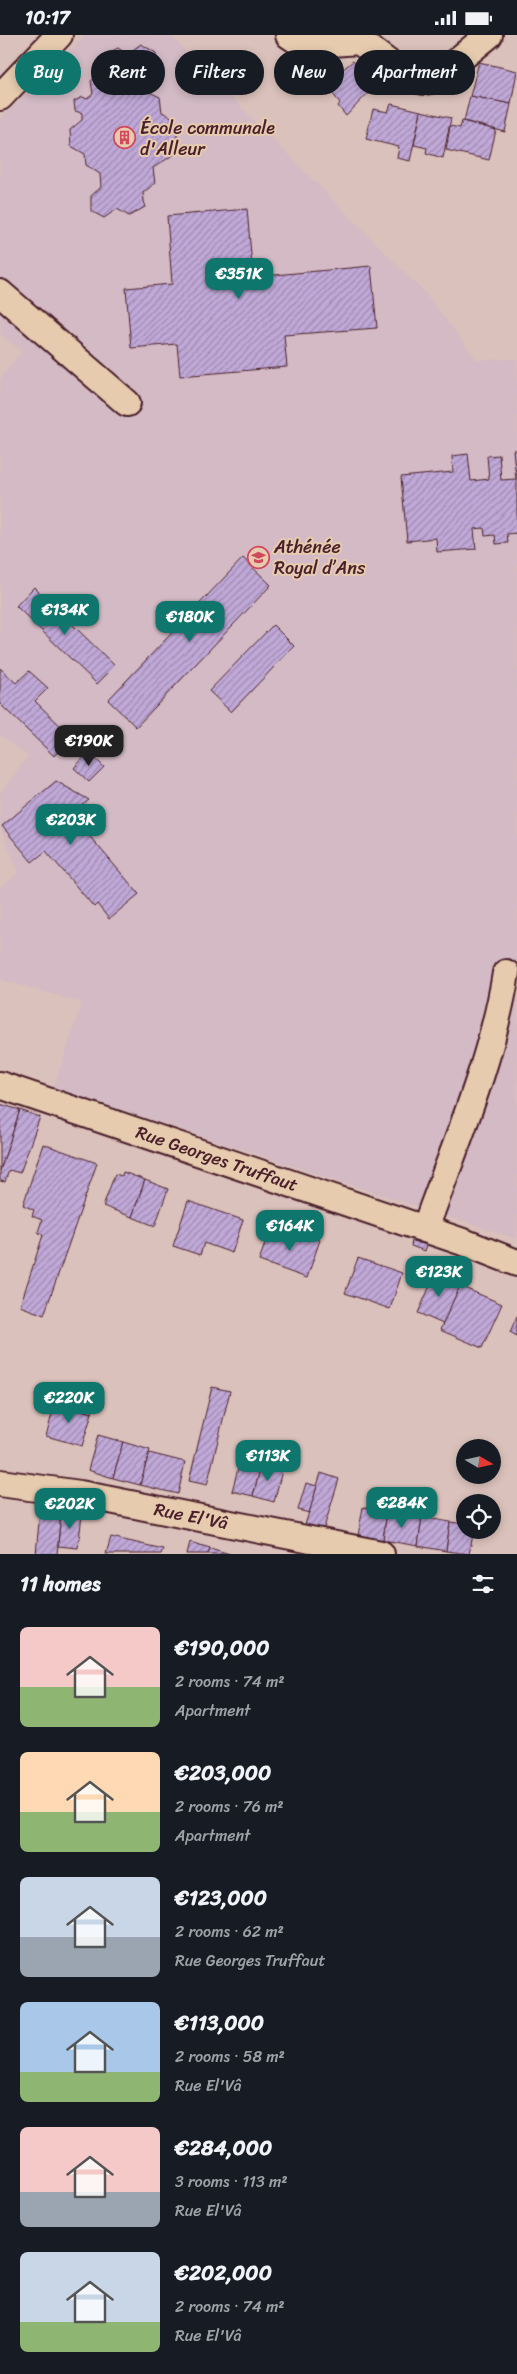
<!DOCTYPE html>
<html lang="en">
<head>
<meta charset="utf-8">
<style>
	:root { --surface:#171b24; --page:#20242c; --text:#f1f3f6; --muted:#9ea1a6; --accent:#0f766e }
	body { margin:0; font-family:Sriracha,sans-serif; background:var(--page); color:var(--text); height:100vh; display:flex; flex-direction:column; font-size:19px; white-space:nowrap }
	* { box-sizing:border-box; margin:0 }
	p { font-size:16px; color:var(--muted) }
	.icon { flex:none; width:28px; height:28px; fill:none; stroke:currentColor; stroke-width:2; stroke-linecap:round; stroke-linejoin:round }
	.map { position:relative; height:1519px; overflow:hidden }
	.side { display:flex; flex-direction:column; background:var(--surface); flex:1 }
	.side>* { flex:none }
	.hud { position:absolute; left:15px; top:15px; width:488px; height:45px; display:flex; gap:10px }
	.needle { width:32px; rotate:99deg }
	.controls { position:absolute; left:456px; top:1404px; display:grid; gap:10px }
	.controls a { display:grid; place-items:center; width:45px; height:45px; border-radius:50%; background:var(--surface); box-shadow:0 2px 8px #0003; font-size:25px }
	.price { position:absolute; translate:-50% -42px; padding:0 11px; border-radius:10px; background:var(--accent); color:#fff; font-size:16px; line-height:32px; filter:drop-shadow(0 1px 2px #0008) }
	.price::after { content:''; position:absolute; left:50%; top:30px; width:15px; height:11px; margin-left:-8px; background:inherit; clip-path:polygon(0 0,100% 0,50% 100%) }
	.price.selected { background:#222; color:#fff }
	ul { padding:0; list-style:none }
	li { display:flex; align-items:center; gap:15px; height:125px; padding:0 20px }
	li span { display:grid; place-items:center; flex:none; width:140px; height:100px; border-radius:8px; color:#555 }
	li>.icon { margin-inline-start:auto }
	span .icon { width:60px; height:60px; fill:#fffc; stroke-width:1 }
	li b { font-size:21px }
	h2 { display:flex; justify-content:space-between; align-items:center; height:60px; padding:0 20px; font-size:21px }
	.pill { padding:0 18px; border-radius:22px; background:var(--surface); box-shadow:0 2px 8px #0003; font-size:18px; line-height:45px }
	.pill.selected { background:var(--accent); color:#fff }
	.status { display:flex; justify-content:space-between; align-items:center; height:35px; padding:0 25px; background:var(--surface); direction:ltr }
	.status svg { height:14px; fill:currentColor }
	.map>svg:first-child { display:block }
	.built { fill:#d3bac4 }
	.building { fill:url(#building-hatch); stroke:#4a1f2b }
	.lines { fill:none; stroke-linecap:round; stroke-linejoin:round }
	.minor-casing { stroke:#4a1f2b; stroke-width:30 }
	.minor { stroke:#e6cbae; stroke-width:26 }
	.labels { text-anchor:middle; stroke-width:4; stroke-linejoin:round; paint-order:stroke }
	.poi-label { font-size:18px; fill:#4a1f2b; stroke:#e6cbae; text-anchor:start }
	.street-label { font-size:18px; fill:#4a1f2b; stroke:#e6cbae }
</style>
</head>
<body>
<div class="status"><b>10:17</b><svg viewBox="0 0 49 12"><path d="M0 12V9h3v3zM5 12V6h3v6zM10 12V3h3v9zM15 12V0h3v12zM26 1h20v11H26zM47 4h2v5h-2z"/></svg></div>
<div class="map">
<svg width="517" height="1519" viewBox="0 0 517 1519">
	<defs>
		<pattern id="building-hatch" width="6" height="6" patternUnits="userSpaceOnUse" patternTransform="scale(1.25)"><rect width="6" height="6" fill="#c0a9d8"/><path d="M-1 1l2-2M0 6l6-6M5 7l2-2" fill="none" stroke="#9e89af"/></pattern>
	</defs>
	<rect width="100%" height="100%" fill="#dbc1bb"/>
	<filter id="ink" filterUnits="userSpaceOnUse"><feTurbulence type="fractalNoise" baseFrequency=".02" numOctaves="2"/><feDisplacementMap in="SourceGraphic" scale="10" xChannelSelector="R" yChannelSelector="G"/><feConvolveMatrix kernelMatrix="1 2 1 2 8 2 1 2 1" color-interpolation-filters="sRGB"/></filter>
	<g filter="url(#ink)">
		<polygon class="built" points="86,0 170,0 426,259 477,325 517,324 517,1204 54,1053 82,968 0,944 0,853 19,837 0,793 0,758 28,721 0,700 0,344 22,316 0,299 0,84"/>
		<g class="building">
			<polygon points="141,9 156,18 157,33 144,42 145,55 160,62 162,77 175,84 179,116 153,133 155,148 143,158 145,172 129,181 117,174 104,183 91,176 91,161 101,152 100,139 86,130 85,119 71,111 70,95 82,85 82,78 75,76 74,66 83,62 87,64 93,59 91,46 102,37 102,21 118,13 127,19"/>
			<polygon points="353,26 368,44 365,50 370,56 346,81 338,71 340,68 325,49"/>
			<polygon points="479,27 517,36 511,69 470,61"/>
			<polygon points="470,61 511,69 505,97 464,86"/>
			<polygon points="391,69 421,76 410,126 397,123 399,112 366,104 373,74 388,77"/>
			<polygon points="421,76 451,83 443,123 426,118 427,113 414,110"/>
			<polygon points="462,86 496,95 489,125 446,115 450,91 460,93"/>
			<polygon points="247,174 253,242 371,231 377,293 284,300 287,332 180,341 177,309 131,313 126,253 172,249 167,181"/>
			<polygon points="513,415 517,415 517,498 507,499 508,508 496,509 495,500 485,501 484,493 474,494 476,514 437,517 436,503 407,506 401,442 453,437 452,421 468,419 471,446 489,444 487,421 499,420 501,445 516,444"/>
			<polygon points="243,523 271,550 136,692 108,665"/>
			<polygon points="34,552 115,631 97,649 16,571"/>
			<polygon points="273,590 294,611 231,677 209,656"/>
			<polygon points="0,633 16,648 29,636 48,653 35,666 72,702 54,721 0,669"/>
			<polygon points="89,717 104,732 89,747 74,733"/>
			<polygon points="56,746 89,765 81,771 95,789 86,797 139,859 109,884 97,869 94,872 46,816 32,827 2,791"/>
			<polygon points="0,1069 20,1075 0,1136"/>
			<polygon points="20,1075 40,1082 20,1138 9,1135 5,1147 0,1146 0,1136"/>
			<polygon points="43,1109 97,1128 44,1280 20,1271 43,1200 38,1197 42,1185 32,1181 34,1175 23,1170"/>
			<polygon points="123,1137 145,1145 132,1182 103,1171 115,1139 122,1141"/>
			<polygon points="145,1145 168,1154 155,1191 132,1182"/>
			<polygon points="188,1166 243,1185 232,1218 204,1208 200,1220 173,1211"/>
			<polygon points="271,1191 302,1202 303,1199 320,1205 307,1243 259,1226"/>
			<polygon points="412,1206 427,1210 425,1216 411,1211"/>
			<polygon points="358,1223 402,1238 390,1274 345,1258"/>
			<polygon points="436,1237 461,1249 443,1289 418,1278"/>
			<polygon points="460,1251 502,1269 482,1313 440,1295"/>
			<polygon points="517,1281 517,1301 510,1297"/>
			<polygon points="212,1352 230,1356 207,1450 189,1446"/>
			<polygon points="58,1358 95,1368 92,1378 55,1368"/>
			<polygon points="55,1368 92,1378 82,1411 46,1401"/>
			<polygon points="98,1400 123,1407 113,1443 88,1435"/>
			<polygon points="123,1407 150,1415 140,1450 113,1443"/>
			<polygon points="149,1418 185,1427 178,1459 140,1450"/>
			<polygon points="241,1422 262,1427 253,1461 232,1456"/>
			<polygon points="262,1427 283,1432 274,1467 253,1461"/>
			<polygon points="321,1438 339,1444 323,1496 305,1490"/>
			<polygon points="306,1448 317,1451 309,1478 298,1475"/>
			<polygon points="363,1472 387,1476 383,1505 358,1501"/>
			<polygon points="40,1476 61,1478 57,1519 36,1519"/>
			<polygon points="387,1476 422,1482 418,1511 383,1505"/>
			<polygon points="61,1478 82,1480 78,1513 58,1511"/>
			<polygon points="422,1482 450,1487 446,1516 418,1511"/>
			<polygon points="450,1487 465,1489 465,1495 474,1495 469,1519 446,1516"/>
			<polygon points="111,1502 163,1514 161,1519 106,1519"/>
			<polygon points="190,1507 210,1513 208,1519 187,1519"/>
			<polygon points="210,1513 230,1519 208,1519"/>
		</g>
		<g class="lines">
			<defs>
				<g id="minor">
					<polyline points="289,0 304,10 359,6 387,27 399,40 424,46 435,44 489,0"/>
					<polyline points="0,62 59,0"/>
					<polyline points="0,258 127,368"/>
					<path id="s1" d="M 0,1050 L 466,1208 L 517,1228"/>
					<path d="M 425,1194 C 455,1110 492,1026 506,938"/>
					<path id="s2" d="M 0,1448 L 80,1459 L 381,1519"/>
				</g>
			</defs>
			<use href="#minor" class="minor-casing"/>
			<use href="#minor" class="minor"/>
		</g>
	</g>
	<defs>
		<symbol id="building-ring" viewBox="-11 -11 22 22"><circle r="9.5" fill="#e6cbae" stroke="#d1495b" stroke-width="1.5"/><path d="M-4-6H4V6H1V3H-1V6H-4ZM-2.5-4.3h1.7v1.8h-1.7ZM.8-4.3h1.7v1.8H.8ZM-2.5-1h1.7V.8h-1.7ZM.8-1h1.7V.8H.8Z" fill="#d1495b"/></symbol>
		<symbol id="school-ring" viewBox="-11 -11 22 22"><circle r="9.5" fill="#e6cbae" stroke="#d1495b" stroke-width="1.5"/><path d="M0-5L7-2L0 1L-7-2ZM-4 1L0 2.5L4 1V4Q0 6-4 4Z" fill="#d1495b"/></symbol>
	</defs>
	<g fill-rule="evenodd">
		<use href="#building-ring" x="112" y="90" width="25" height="25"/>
		<use href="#school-ring" x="246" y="510" width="25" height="25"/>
	</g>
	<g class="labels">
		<g class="poi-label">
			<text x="140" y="99">École communale<tspan x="140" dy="21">d'Alleur</tspan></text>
			<text x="274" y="518">Athénée<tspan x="274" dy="21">Royal d’Ans</tspan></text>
		</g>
		<g class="street-label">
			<text dy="6" stroke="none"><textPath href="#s1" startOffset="229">Rue Georges Truffaut</textPath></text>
			<text dy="6" stroke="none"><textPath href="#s2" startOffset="194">Rue El'Vâ</textPath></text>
		</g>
	</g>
</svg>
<div class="controls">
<a><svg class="needle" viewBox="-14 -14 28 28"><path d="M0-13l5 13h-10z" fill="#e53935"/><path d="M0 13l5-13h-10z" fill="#9ea1a6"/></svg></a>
<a><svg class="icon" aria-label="locate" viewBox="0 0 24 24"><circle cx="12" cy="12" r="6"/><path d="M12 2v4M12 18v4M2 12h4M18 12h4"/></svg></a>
</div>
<b class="price" style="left:239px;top:265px">€351K</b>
<b class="price" style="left:65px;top:601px">€134K</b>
<b class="price" style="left:190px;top:608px">€180K</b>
<b class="price selected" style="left:89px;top:732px">€190K</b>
<b class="price" style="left:71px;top:811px">€203K</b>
<b class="price" style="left:290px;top:1217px">€164K</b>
<b class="price" style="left:439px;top:1263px">€123K</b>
<b class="price" style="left:69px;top:1389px">€220K</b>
<b class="price" style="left:268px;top:1447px">€113K</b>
<b class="price" style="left:402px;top:1494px">€284K</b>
<b class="price" style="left:70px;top:1495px">€202K</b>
<div class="hud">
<a class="pill selected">Buy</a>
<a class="pill">Rent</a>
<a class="pill">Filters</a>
<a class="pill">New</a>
<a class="pill">Apartment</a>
</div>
</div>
<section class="side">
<h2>11 homes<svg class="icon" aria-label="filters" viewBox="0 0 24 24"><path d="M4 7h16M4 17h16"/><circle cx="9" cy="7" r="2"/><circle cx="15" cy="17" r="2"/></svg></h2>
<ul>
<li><span style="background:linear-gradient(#f6c9c9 60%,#8fb573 0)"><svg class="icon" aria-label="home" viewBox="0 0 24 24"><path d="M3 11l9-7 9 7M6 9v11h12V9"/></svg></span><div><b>€190,000</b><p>2 rooms · 74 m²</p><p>Apartment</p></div></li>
<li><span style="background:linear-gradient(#ffd9b3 60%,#8fb573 0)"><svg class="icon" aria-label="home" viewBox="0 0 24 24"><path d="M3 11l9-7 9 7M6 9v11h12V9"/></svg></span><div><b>€203,000</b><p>2 rooms · 76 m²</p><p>Apartment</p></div></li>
<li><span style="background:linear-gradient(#c9d6e8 60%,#9aa5b1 0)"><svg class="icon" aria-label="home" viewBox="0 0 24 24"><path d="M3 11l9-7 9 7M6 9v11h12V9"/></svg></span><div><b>€123,000</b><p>2 rooms · 62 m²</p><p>Rue Georges Truffaut</p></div></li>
<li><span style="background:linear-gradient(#a9c7e8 70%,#8fb573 0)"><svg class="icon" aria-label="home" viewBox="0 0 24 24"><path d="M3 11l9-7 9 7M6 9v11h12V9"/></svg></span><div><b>€113,000</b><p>2 rooms · 58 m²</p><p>Rue El'Vâ</p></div></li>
<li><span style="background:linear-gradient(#f6c9c9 65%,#9aa5b1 0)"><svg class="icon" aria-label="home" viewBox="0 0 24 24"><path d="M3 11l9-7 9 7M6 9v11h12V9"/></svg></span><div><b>€284,000</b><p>3 rooms · 113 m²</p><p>Rue El'Vâ</p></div></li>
<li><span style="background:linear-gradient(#c9d6e8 70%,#8fb573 0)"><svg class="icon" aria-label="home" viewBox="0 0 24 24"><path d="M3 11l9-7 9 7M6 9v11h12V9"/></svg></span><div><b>€202,000</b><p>2 rooms · 74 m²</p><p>Rue El'Vâ</p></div></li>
</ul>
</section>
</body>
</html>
